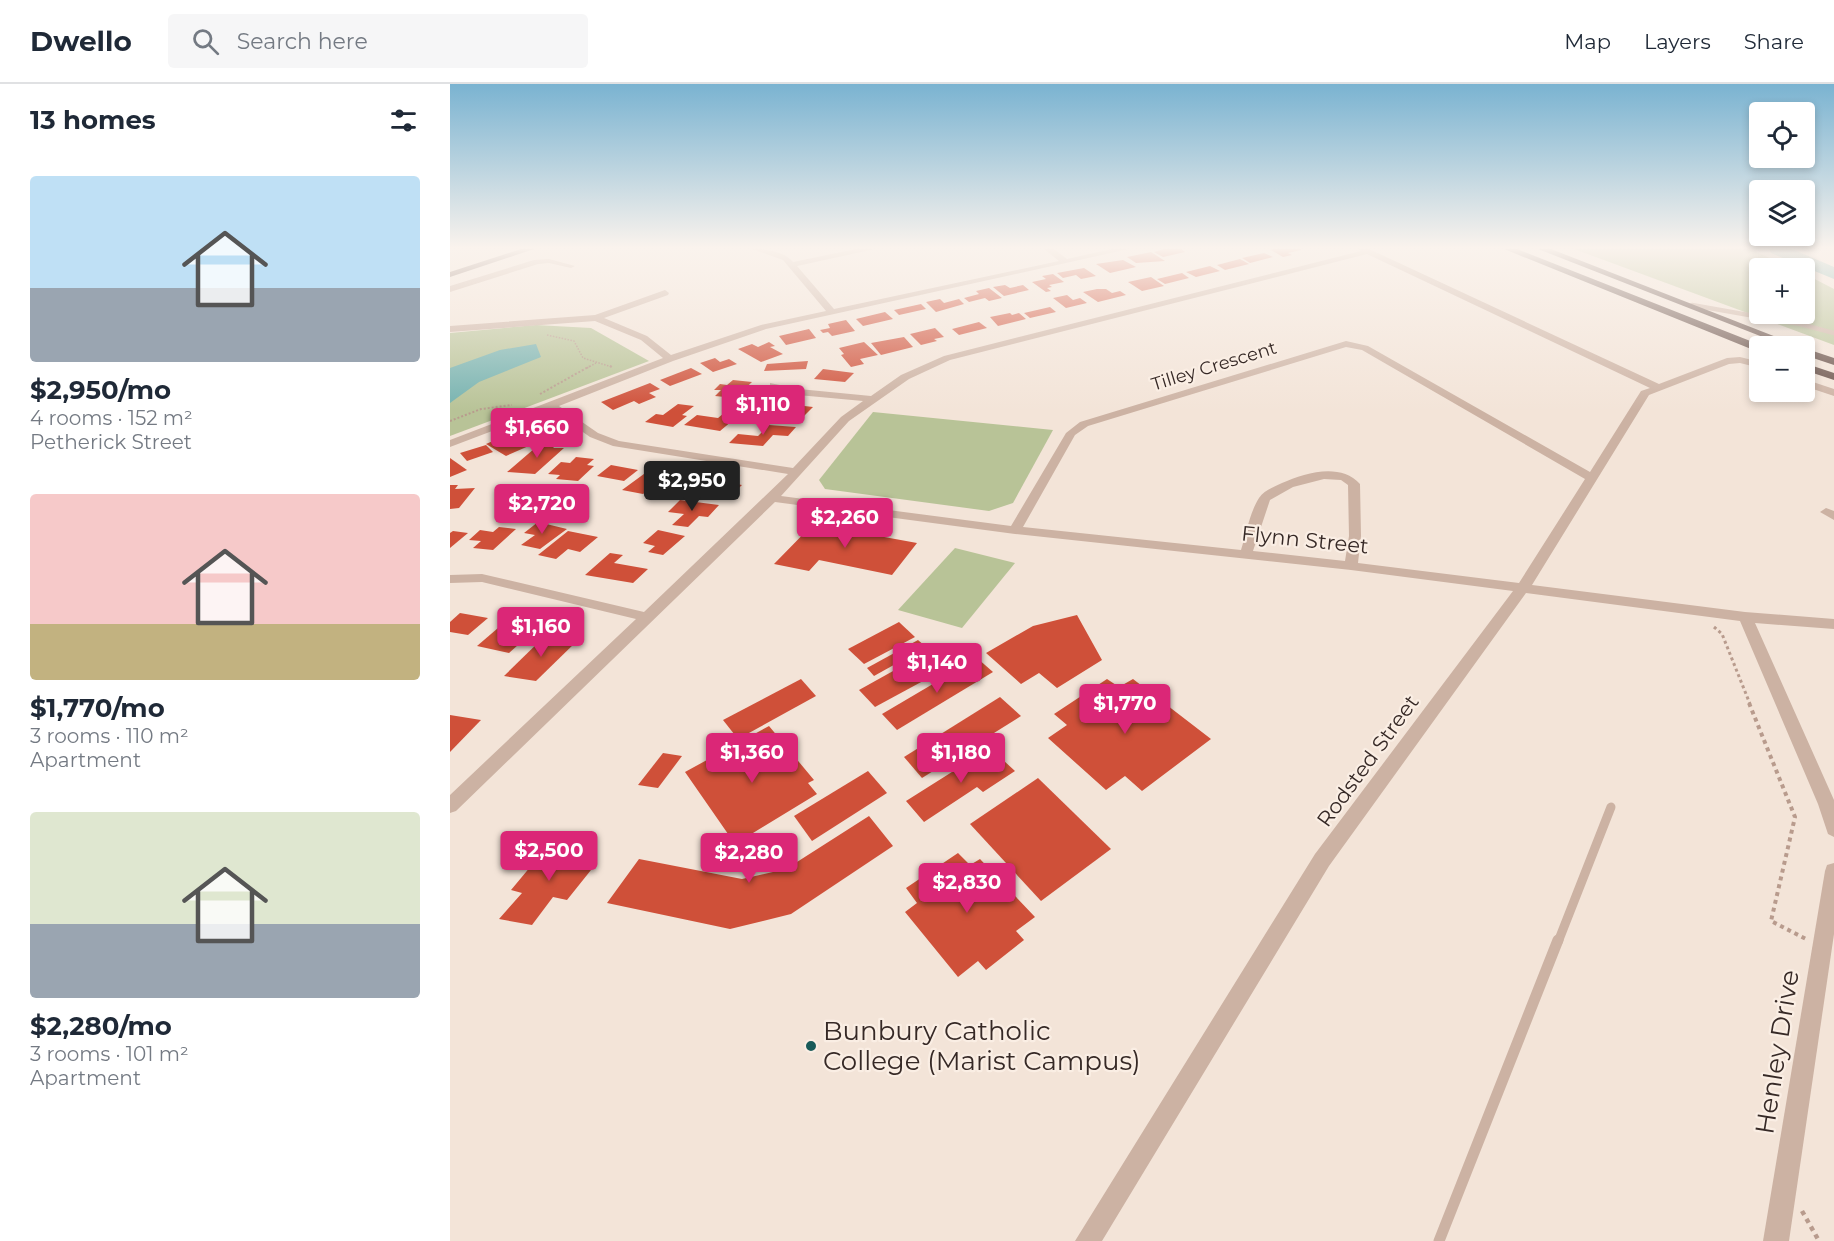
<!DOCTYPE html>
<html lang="en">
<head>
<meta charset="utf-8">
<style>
	:root { --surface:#fff; --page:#f6f6f7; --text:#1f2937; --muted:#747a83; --line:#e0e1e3; --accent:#db2777 }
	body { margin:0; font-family:Montserrat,sans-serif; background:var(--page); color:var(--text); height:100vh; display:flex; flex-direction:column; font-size:22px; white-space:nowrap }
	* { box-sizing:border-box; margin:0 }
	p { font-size:20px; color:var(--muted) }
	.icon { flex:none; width:33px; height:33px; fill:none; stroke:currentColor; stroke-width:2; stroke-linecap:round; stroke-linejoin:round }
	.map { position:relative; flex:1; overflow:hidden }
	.sheet { display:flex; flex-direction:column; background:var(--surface); width:450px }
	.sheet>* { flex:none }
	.buttons { position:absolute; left:1299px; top:18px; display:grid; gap:12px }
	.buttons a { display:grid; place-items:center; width:66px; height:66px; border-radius:6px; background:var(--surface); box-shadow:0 3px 9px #0003; font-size:30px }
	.price { position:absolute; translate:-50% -51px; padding:0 14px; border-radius:6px; background:var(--accent); color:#fff; font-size:20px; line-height:39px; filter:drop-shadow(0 2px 3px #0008) }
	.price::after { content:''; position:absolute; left:50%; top:36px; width:18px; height:14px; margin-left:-9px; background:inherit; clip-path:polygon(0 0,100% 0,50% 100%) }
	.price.current { background:#222; color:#fff }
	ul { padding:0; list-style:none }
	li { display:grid; align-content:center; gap:12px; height:318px; padding:0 30px }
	li span { display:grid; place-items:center; height:186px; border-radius:6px; color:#555 }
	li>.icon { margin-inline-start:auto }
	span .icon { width:108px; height:108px; fill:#fffc; stroke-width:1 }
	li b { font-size:26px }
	h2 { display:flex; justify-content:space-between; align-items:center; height:72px; padding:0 30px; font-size:26px }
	header { display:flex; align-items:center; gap:36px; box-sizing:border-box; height:84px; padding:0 30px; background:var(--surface); border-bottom:2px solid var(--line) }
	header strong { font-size:28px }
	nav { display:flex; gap:33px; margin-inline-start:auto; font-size:21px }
	.search { width:420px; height:54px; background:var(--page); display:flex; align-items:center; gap:15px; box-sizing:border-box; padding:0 21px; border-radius:6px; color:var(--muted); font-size:22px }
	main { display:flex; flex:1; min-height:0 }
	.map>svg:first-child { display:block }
	.green { fill:#b8c397 }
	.water { fill:#75b2af }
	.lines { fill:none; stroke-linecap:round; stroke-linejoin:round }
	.river { fill:#75b2af; fill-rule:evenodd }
	.building { fill:#cf5039 }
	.path-far4 { stroke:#b89b8d; stroke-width:1.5; stroke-dasharray:1.5 1.5; stroke-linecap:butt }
	.path-far3 { stroke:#b89b8d; stroke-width:2; stroke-dasharray:2 2; stroke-linecap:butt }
	.path-far2 { stroke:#b89b8d; stroke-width:3; stroke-dasharray:3 3; stroke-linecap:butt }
	.path-far1 { stroke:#b89b8d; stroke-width:4; stroke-dasharray:4 4; stroke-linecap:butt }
	.path { stroke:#b89b8d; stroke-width:4.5; stroke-dasharray:4.5 4.5; stroke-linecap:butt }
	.service-far2 { stroke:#ccb2a3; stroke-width:4.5 }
	.service-far1 { stroke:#ccb2a3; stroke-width:9 }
	.service { stroke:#ccb2a3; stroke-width:11 }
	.minor { fill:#ccb2a3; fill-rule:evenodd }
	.primary { fill:#795e55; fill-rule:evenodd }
	.trunk { fill:#685048; fill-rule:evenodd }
	.poi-dot { fill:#185a59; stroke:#faeee4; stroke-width:2 }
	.labels { text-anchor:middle; stroke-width:4.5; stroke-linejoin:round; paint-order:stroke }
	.far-street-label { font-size:18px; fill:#362926; stroke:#faeee4 }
	.street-label { font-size:21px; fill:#362926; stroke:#faeee4 }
	.near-poi-label { font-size:26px; fill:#362926; stroke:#faeee4; text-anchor:start }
	.near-street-label { font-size:26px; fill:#362926; stroke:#faeee4 }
</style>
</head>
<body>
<header>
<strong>Dwello</strong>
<div class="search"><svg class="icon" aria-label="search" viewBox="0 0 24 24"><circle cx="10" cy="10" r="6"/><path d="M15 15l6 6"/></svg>Search here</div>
<nav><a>Map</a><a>Layers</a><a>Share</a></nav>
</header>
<main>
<section class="sheet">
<h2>13 homes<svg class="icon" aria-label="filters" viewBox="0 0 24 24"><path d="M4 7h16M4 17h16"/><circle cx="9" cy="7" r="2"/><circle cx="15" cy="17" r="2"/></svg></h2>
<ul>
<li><span style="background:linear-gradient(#bfe0f5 60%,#9aa5b1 0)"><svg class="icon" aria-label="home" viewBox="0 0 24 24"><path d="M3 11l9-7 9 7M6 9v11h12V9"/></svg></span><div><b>$2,950/mo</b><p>4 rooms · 152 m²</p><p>Petherick Street</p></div></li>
<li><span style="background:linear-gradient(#f6c9c9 70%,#c2b280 0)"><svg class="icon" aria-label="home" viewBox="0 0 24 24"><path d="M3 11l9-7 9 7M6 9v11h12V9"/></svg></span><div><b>$1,770/mo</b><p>3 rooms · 110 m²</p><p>Apartment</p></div></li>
<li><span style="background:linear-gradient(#dfe7d0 60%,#9aa5b1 0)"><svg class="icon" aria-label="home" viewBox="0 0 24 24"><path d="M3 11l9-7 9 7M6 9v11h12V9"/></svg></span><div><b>$2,280/mo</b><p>3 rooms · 101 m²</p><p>Apartment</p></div></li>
</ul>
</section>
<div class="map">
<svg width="1384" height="1157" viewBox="0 0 1384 1157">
	<rect width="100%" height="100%" fill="#f3e4d8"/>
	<g class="green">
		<polygon points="1124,165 1299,165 1343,184 1310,184 1310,230 1354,230 1355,190 1384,205 1384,261"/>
		<polygon points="86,241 141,244 199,277 0,352 0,249"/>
		<polygon points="423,328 603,346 563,419 539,427 375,405 369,396"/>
		<polygon points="505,464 565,479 512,544 448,526"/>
	</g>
	<polygon class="water" points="86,260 91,273 29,298 0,319 0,284 50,266"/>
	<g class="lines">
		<polygon class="river" points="1319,165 1342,165 1384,183 1384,195 1321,169"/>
	</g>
	<g class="building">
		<polygon points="714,165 731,165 735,168 713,173 704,168"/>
		<polygon points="824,165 851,165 851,166 838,169 842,171 833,173 821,166"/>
		<polygon points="701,168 715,177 686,179 677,173"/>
		<polygon points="814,169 823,173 800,179 792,174"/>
		<polygon points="790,175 799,180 775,186 767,181"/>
		<polygon points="673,176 686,183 660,189 646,180"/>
		<polygon points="760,182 770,187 746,193 736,188"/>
		<polygon points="634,184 646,192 631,195 626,191 613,194 607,189"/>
		<polygon points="732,189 739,194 715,200 707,195"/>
		<polygon points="603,190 614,198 599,201 602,203 597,204 601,207 596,208 582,198 596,195 592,192"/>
		<polygon points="701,193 714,202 692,207 678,198"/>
		<polygon points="555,201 560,204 573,201 579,206 554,212 543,203"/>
		<polygon points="539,204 552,214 539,217 535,214 519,218 514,214 529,210 526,207"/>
		<polygon points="647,205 656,205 662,209 670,207 676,211 648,218 633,208"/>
		<polygon points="617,211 623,216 630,214 637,219 616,224 603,214"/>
		<polygon points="490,215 494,219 509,215 514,220 486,228 476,218"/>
		<polygon points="471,220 476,225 449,231 444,226"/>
		<polygon points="600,223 606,228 580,234 574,229"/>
		<polygon points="435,228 443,235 413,242 406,235"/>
		<polygon points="560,229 562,231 569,229 576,235 548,242 540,233"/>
		<polygon points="396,236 405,247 382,252 378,248 373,249 370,246 380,244 378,240"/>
		<polygon points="529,238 537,244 509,251 502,245"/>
		<polygon points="485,244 494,253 484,255 487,257 471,261 460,250"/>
		<polygon points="359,245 366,254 336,261 329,252"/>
		<polygon points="454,253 463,263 431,271 421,259"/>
		<polygon points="319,258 325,262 320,263 333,270 311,278 288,265 302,260 308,263"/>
		<polygon points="414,258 428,271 410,275 414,280 401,283 391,271 394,270 389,264"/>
		<polygon points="265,274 270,278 279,275 287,280 263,288 250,279"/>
		<polygon points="358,277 356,285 314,287 317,280"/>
		<polygon points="241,284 252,290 220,302 210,296"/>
		<polygon points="373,285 404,289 395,298 364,295"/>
		<polygon points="283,296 302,298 285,314 265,312 271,306 264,306 270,300 277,301"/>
		<polygon points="200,299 210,305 199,309 206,313 189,320 184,317 163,326 151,318"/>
		<polygon points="329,319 363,323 352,334 318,330"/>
		<polygon points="228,320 244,322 232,331 237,332 223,343 195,338 206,330 213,331"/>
		<polygon points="274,329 288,332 270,347 234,341 247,331 268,334"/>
		<polygon points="319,341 346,343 338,352 323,351 313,362 279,359 288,350 308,352"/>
		<polygon points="61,349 81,361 56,372 36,360"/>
		<polygon points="92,358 108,359 103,364 114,364 85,390 57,388"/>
		<polygon points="36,361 43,368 17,377 10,369"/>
		<polygon points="126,373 144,375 137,381 144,382 128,397 106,395 110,391 98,390 111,378 120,379"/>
		<polygon points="0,374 17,386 0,393"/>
		<polygon points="161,381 188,386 174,397 147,392"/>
		<polygon points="198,387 228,392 216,402 206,400 193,410 172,406"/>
		<polygon points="259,395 292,401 280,412 246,406"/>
		<polygon points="0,401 8,401 5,405 25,404 9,424 0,425"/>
		<polygon points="230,416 269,421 258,433 249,432 238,443 222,441 234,430 218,428"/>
		<polygon points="370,433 403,439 396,446 467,459 442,491 369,476 359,487 324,480"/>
		<polygon points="88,438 117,445 90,465 71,461 85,451 74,449"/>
		<polygon points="49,443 66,445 43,466 23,464 31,457 19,456 30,446 43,448"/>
		<polygon points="208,446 235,452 213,471 198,468 205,462 193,459"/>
		<polygon points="3,447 18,449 0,464 0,449"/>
		<polygon points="118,447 148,453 130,468 118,465 106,475 88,471"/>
		<polygon points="160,469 173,471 164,479 198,485 183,499 135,491"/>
		<polygon points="10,529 38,534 18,551 0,548 0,538"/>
		<polygon points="627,531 652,576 607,604 589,589 571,600 536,569 583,542"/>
		<polygon points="55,538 86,545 59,569 27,562"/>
		<polygon points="449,538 465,553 414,580 398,565"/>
		<polygon points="97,550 128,556 86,597 54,592"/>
		<polygon points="468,556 476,563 424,592 417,584"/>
		<polygon points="479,567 497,584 425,623 409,606"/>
		<polygon points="527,574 543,588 447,646 432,630"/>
		<polygon points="351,595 366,612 288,655 273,636"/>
		<polygon points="657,595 669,603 683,595 761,655 692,707 675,692 656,706 598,654 617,641 604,630"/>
		<polygon points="550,613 571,632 472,694 454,673"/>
		<polygon points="0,631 31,636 0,668"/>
		<polygon points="319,642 364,696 358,699 367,710 285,760 235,688"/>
		<polygon points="540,664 565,687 533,708 527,703 474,738 456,717"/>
		<polygon points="213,669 232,672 208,704 188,701"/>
		<polygon points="418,687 437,709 362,757 344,732"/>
		<polygon points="588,694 661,765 591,817 520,740"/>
		<polygon points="419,732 443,762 341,830 280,845 157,819 189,775 292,795 336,785"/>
		<polygon points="111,757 147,765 131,785 141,786 117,816 103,813 82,841 49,835 72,809 61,806 86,776 95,777"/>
		<polygon points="508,769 520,781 530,775 585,833 566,847 574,856 536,886 528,877 508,893 455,828 467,819 456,804"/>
	</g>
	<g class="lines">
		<g class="path-far4">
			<polyline points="97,251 124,257 133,274 162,283"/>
			<polyline points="137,284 146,279"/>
		</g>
		<g class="path-far3">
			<polyline points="160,282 162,283"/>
			<polyline points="90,310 140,282"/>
			<polyline points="0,337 31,325 62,321"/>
		</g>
		<polyline class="path-far2" points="1264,543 1272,550 1300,620"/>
		<polyline class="path-far1" points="1299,619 1345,733 1321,837 1356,855"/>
		<polyline class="path" points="1352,1127 1369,1157"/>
		<polyline class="service-far2" points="1242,221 1350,240 1384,249"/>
		<polyline class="service-far1" points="1108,858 1161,723"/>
		<polyline class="service" points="989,1157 1108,856"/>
		<g class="minor">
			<path d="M 302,165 C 316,165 334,167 343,178 L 406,165 L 425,165 L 347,182 L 384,225 L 609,177 L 594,165 L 604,165 L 617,175 L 662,165 L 679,165 L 316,245 L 223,277 L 109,322 L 148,349 L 169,357 L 343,384 L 391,333 L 413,317 L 348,311 L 320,303 L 320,299 L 349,305 L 421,312 L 451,291 L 494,272 L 911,167 L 908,165 L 919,165 L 1209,300 L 1277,274 L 1290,273 L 1310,278 L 1310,284 L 1290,279 L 1279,280 L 1199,311 L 1082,501 L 1295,528 L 1384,535 L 1384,545 L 1305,539 L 1384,716 L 1384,753 L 1378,750 L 1368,720 L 1290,537 L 1076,509 L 879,782 L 652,1157 L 625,1157 L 865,770 L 1063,507 L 901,486 L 565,450 L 325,418 L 6,727 L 0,729 L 0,711 L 186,535 L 32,498 L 0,499 L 0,491 L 32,490 L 194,528 L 338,390 L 163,362 L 140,353 L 100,325 L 0,363 L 0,356 L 213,274 L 191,256 L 145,237 L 0,248 L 0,242 L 145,231 L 215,206 L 219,209 L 218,211 L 154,234 L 197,252 L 221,271 L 311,241 L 376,227 L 333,176 ZM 917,170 L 1200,304 L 1191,307 L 1140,388 L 918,262 L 896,257 L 630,338 L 616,349 L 561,442 L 331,412 L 399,337 L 459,295 L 500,276 ZM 896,263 L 912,266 L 1135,395 L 1069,499 L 908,479 L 911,452 L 910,400 C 890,378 855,389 832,399 C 824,403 814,406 809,414 C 800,428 796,450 791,466 L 573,443 L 625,351 L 638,342 ZM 874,395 L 891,396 L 898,401 L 899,452 L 895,477 L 803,467 L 820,416 L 843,403 Z"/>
			<polygon points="99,175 125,182 121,184 99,179 88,180 0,208 0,202 84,176"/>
			<polygon points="1354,295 1384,305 1384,312 1354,302"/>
			<polygon points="1376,424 1384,427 1384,436 1370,428"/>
			<polygon points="1384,779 1384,850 1339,1157 1313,1157 1375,787 1377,781"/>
		</g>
		<polygon class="primary" points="71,165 84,165 0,193 0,188"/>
		<g class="trunk">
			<polygon points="1054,165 1067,165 1313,262 1310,262 1310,268 1306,267"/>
			<polygon points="1088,165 1101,165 1349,262 1336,262"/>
			<polygon points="1354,264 1384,274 1384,281 1354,271"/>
			<polygon points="1354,279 1384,289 1384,296 1354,286"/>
		</g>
	</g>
	<linearGradient id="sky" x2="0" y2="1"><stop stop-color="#7ab3d1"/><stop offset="0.5" stop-color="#faf3ed"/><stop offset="1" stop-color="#faf3ed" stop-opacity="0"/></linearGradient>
	<rect width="1384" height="327" fill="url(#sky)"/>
	<circle class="poi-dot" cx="361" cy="962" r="6"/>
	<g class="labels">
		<g class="far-street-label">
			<text transform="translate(764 282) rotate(-17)" y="6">Tilley Crescent</text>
		</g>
		<g class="street-label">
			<text transform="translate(855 456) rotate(6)" y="7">Flynn Street</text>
			<text transform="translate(918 677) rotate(-54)" y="7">Rodsted Street</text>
		</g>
		<g class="near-poi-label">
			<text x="373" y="956">Bunbury Catholic<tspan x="373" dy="30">College (Marist Campus)</tspan></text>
		</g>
		<g class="near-street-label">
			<text transform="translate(1327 968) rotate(-81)" y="9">Henley Drive</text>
		</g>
	</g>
</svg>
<div class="buttons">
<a><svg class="icon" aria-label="locate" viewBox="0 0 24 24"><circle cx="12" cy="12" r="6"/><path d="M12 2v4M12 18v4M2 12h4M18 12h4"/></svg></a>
<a><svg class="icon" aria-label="layers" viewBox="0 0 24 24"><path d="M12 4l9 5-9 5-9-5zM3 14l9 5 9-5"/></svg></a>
<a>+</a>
<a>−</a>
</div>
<b class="price" style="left:313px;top:352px">$1,110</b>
<b class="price" style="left:87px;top:375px">$1,660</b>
<b class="price current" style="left:242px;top:428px">$2,950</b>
<b class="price" style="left:92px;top:451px">$2,720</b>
<b class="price" style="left:395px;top:465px">$2,260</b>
<b class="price" style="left:91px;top:574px">$1,160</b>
<b class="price" style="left:487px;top:610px">$1,140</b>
<b class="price" style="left:675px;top:651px">$1,770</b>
<b class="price" style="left:302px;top:700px">$1,360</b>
<b class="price" style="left:511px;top:700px">$1,180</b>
<b class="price" style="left:99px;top:798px">$2,500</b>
<b class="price" style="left:299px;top:800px">$2,280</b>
<b class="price" style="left:517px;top:830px">$2,830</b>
</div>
</main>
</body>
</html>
